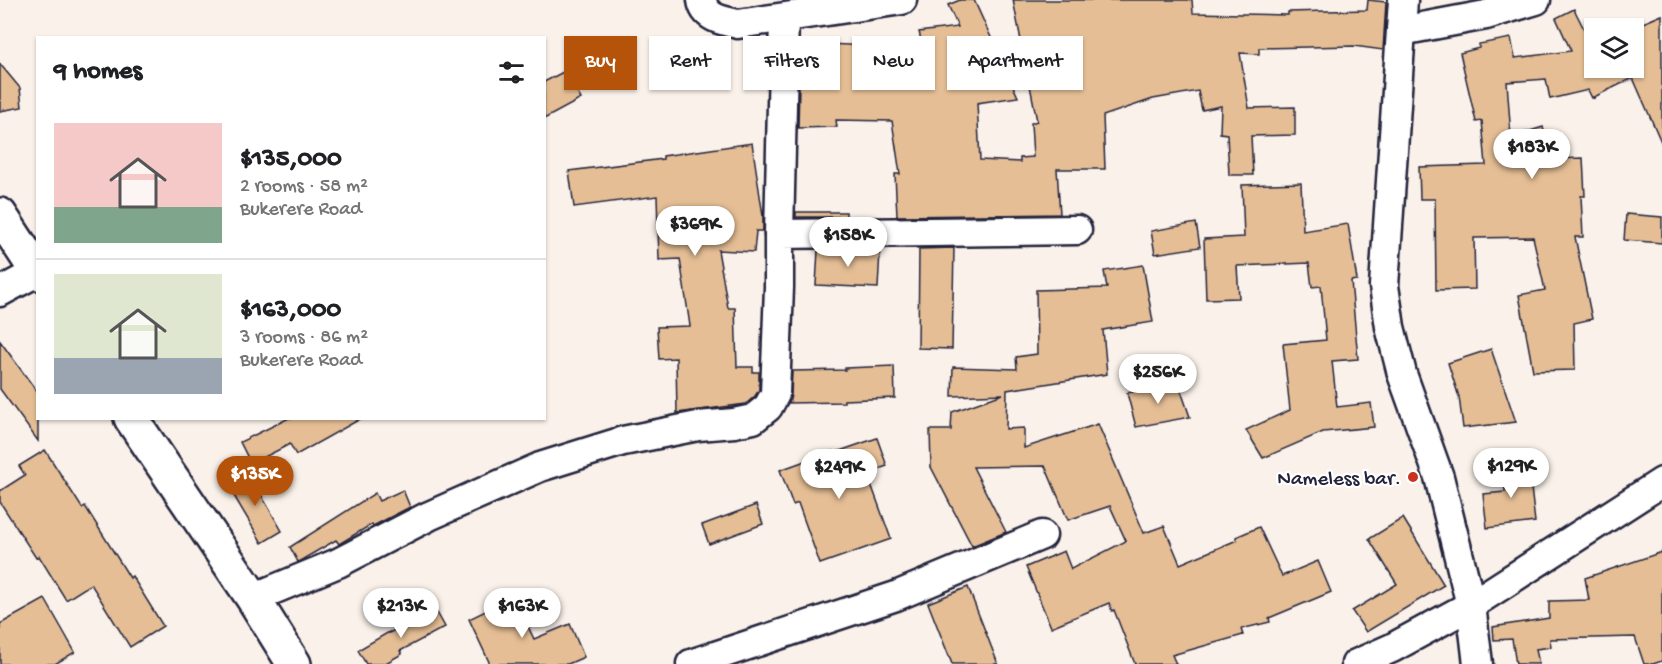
<!DOCTYPE html>
<html lang="en">
<head>
<meta charset="utf-8">
<style>
	:root { --surface:#fff; --page:#f2f2f2; --text:#202124; --muted:#757577; --line:#e0e0e0; --accent:#b45309 }
	body { margin:0; font-family:"Gochi Hand",sans-serif; background:var(--page); color:var(--text); height:100vh; display:flex; flex-direction:column; font-size:22px; white-space:nowrap }
	* { box-sizing:border-box; margin:0 }
	p { font-size:20px; color:var(--muted) }
	.icon { flex:none; width:33px; height:33px; fill:none; stroke:currentColor; stroke-width:2; stroke-linecap:round; stroke-linejoin:round }
	.map { position:relative; flex:1; overflow:hidden }
	.details { position:absolute; left:36px; top:36px; width:510px; height:384px; display:flex; flex-direction:column; background:var(--surface); border-radius:0px; box-shadow:0 2px 4px #0004 }
	.details>* { flex:none }
	.hud { position:absolute; left:564px; top:36px; width:570px; height:54px; display:flex; gap:12px }
	.tools { position:absolute; left:1584px; top:18px; display:grid; gap:12px }
	.tools a { display:grid; place-items:center; width:60px; height:60px; border-radius:0px; background:var(--surface); box-shadow:0 2px 4px #0004; font-size:30px }
	.price { position:absolute; translate:-50% -51px; padding:0 14px; border-radius:21px; background:#fff; color:#222; font-size:20px; line-height:39px; filter:drop-shadow(0 2px 3px #0008) }
	.price::after { content:''; position:absolute; left:50%; top:36px; width:18px; height:14px; margin-left:-9px; background:inherit; clip-path:polygon(0 0,100% 0,50% 100%) }
	.price.current { background:var(--accent); color:#fff }
	ul { padding:0; list-style:none }
	li { display:flex; align-items:center; gap:18px; height:150px; padding:0 18px }
	li+li { border-top:2px solid var(--line) }
	li span { display:grid; place-items:center; flex:none; width:168px; height:120px; border-radius:0px; color:#555 }
	li>.icon { margin-inline-start:auto }
	span .icon { width:72px; height:72px; fill:#fffc; stroke-width:1 }
	li b { font-size:26px }
	h2 { display:flex; justify-content:space-between; align-items:center; height:72px; padding:0 18px; font-size:26px }
	.chip { padding:0 21px; border-radius:0px; background:var(--surface); box-shadow:0 2px 4px #0004; font-size:21px; line-height:54px }
	.chip.current { background:var(--accent); color:#fff }
	.map>svg:first-child { display:block }
	.building { fill:#e5be95; stroke:#22223b; stroke-width:1.5 }
	.lines { fill:none; stroke-linecap:round; stroke-linejoin:round }
	.street-casing { stroke:#22223b; stroke-width:33 }
	.secondary-casing { stroke:#22223b; stroke-width:38 }
	.street { stroke:#fff; stroke-width:28 }
	.secondary { stroke:#fff; stroke-width:33 }
	.poi-dot { fill:#c8321e; stroke:#fff; stroke-width:2 }
	.labels { text-anchor:middle; stroke-width:4.5; stroke-linejoin:round; paint-order:stroke }
	.poi-label { font-size:21px; fill:#22223b; stroke:#fff; text-anchor:end }
</style>
</head>
<body>
<div class="map">
<svg width="1662" height="664" viewBox="0 0 1662 664">
	<rect width="100%" height="100%" fill="#faf2ea"/>
	<filter id="ink" filterUnits="userSpaceOnUse"><feTurbulence type="fractalNoise" baseFrequency=".0167" numOctaves="2"/><feDisplacementMap in="SourceGraphic" scale="12" xChannelSelector="R" yChannelSelector="G"/><feConvolveMatrix kernelMatrix="1 2 1 2 8 2 1 2 1" color-interpolation-filters="sRGB"/></filter>
	<g filter="url(#ink)">
		<g class="building">
			<polygon points="960,0 974,0 1018,97 977,103 980,160 1020,162 1020,158 1033,157 1031,123 1037,121 1013,0 1192,0 1193,13 1288,15 1288,12 1367,10 1368,0 1386,2 1383,50 1354,46 1259,48 1259,54 1240,53 1249,108 1295,107 1295,135 1251,136 1253,175 1229,175 1227,134 1220,133 1221,106 1202,110 1198,91 1153,99 1103,116 1105,169 1057,169 1060,214 897,216 895,174 900,174 892,121 836,120 837,127 798,128 800,43 923,48 919,32 958,27 948,5"/>
			<polygon points="1574,9 1594,49 1594,68 1634,68 1634,33 1638,31 1636,26 1662,15 1662,144 1633,78 1594,97 1594,99 1593,97 1592,98 1588,90 1550,99 1546,79 1507,82 1511,137 1543,127 1551,159 1583,158 1585,196 1581,196 1583,237 1575,237 1592,319 1574,323 1575,370 1533,371 1519,295 1545,290 1533,237 1474,238 1475,289 1436,290 1435,199 1420,199 1419,167 1486,165 1482,121 1476,122 1460,53 1479,48 1479,44 1511,38 1515,58 1571,51 1556,18"/>
			<polygon points="0,64 20,88 22,107 0,111"/>
			<polygon points="565,71 581,99 544,119 544,82"/>
			<polygon points="752,143 763,216 763,231 756,231 754,252 718,250 728,308 735,308 737,367 753,367 753,372 759,372 759,390 755,396 746,404 677,413 676,358 659,359 657,327 690,326 680,259 659,260 657,196 574,207 569,171 663,159 663,156"/>
			<polygon points="1301,183 1303,231 1348,224 1357,280 1351,281 1358,359 1332,361 1337,407 1371,403 1374,427 1323,432 1263,458 1246,430 1290,410 1283,344 1326,340 1321,286 1312,287 1309,263 1237,266 1239,298 1206,299 1204,239 1244,237 1242,185"/>
			<rect x="796" y="212" width="50" height="5"/>
			<polygon points="1626,214 1662,217 1662,243 1624,240"/>
			<polygon points="1196,223 1200,247 1155,254 1151,231"/>
			<polygon points="954,248 952,349 918,348 919,249"/>
			<polygon points="855,249 880,251 878,288 816,285 818,250"/>
			<polygon points="1143,265 1153,322 1103,330 1107,374 1007,390 1006,429 1024,428 1024,448 1098,424 1144,533 1164,526 1180,564 1237,540 1236,537 1259,527 1282,576 1318,561 1331,592 1269,618 1270,622 1241,629 1243,635 1172,655 1176,664 1135,664 1114,610 1112,611 1109,603 1051,627 1026,567 1064,551 1071,569 1126,541 1110,506 1068,520 1045,466 973,467 1006,532 972,546 931,467 930,430 951,430 952,412 1003,394 952,396 953,367 1017,369 1016,357 1037,354 1036,290 1107,288 1104,271"/>
			<polygon points="0,341 38,393 38,441 0,389"/>
			<polygon points="1491,349 1516,422 1463,428 1459,397 1448,363"/>
			<polygon points="894,366 895,398 844,400 844,402 789,403 791,395 792,371 845,370 845,368"/>
			<polygon points="1178,382 1190,417 1136,427 1127,393"/>
			<polygon points="289,418 362,418 296,455 290,444 251,464 240,442"/>
			<polygon points="877,438 887,466 867,473 891,539 820,564 798,503 793,505 780,470 833,451 834,453"/>
			<polygon points="45,450 82,508 85,506 130,578 132,576 163,626 130,647 91,584 66,600 39,556 36,558 0,502 0,491 25,475 19,466"/>
			<polygon points="1528,462 1535,522 1487,528 1483,494 1505,492 1504,463"/>
			<polygon points="248,472 282,531 262,543 227,484"/>
			<polygon points="403,490 410,507 373,526 372,524 339,544 336,540 298,562 290,547 375,493 379,501"/>
			<polygon points="756,505 763,524 709,544 702,525"/>
			<polygon points="1403,518 1444,585 1366,632 1352,611 1397,584 1369,539"/>
			<polygon points="1662,552 1662,661 1653,664 1644,664 1635,637 1550,639 1551,647 1536,649 1539,664 1516,664 1512,639 1494,640 1493,627 1549,618 1549,601 1589,600 1585,578"/>
			<polygon points="968,587 998,664 952,664 928,603"/>
			<polygon points="514,597 534,639 570,624 584,657 568,664 490,664 469,619"/>
			<polygon points="45,599 75,652 55,664 0,664 0,624"/>
			<polygon points="435,609 445,627 400,651 402,654 384,664 366,664 358,650 389,632 389,633"/>
		</g>
		<g class="lines">
			<defs>
				<g id="street">
					<path d="M 702,0 C 704,18 723,21 738,24 L 902,0"/>
					<polyline points="1403,0 1384,286 1390,327 1402,374 1439,477 1471,605 1478,664"/>
					<polyline points="1401,31 1486,15 1536,0"/>
					<polyline points="779,234 784,18"/>
					<polyline points="0,292 37,272"/>
					<polyline points="253,598 338,563 429,516 540,467 623,441 698,426 734,423 753,419 768,407 775,394 779,287 779,234 1077,230"/>
					<polyline points="691,664 896,596 1042,535"/>
					<polyline points="1356,664 1392,648 1471,605 1662,482"/>
				</g>
				<g id="secondary">
					<polyline points="0,215 38,273"/>
					<polyline points="131,418 253,598 294,664"/>
				</g>
			</defs>
			<use href="#street" class="street-casing"/>
			<use href="#secondary" class="secondary-casing"/>
			<use href="#street" class="street"/>
			<use href="#secondary" class="secondary"/>
		</g>
	</g>
	<circle class="poi-dot" cx="1413" cy="477" r="6"/>
	<g class="labels">
		<g class="poi-label">
			<text x="1401" y="484">Nameless bar.</text>
		</g>
	</g>
</svg>
<div class="tools">
<a><svg class="icon" aria-label="layers" viewBox="0 0 24 24"><path d="M12 4l9 5-9 5-9-5zM3 14l9 5 9-5"/></svg></a>
</div>
<b class="price" style="left:1532px;top:180px">$183K</b>
<b class="price" style="left:695px;top:257px">$369K</b>
<b class="price" style="left:848px;top:268px">$158K</b>
<b class="price" style="left:1158px;top:405px">$256K</b>
<b class="price" style="left:1511px;top:499px">$129K</b>
<b class="price" style="left:839px;top:500px">$249K</b>
<b class="price current" style="left:255px;top:507px">$135K</b>
<b class="price" style="left:401px;top:639px">$213K</b>
<b class="price" style="left:522px;top:639px">$163K</b>
<div class="hud">
<a class="chip current">Buy</a>
<a class="chip">Rent</a>
<a class="chip">Filters</a>
<a class="chip">New</a>
<a class="chip">Apartment</a>
</div>
<section class="details">
<h2>9 homes<svg class="icon" aria-label="filters" viewBox="0 0 24 24"><path d="M4 7h16M4 17h16"/><circle cx="9" cy="7" r="2"/><circle cx="15" cy="17" r="2"/></svg></h2>
<ul>
<li><span style="background:linear-gradient(#f6c9c9 70%,#7fa58c 0)"><svg class="icon" aria-label="home" viewBox="0 0 24 24"><path d="M3 11l9-7 9 7M6 9v11h12V9"/></svg></span><div><b>$135,000</b><p>2 rooms · 58 m²</p><p>Bukerere Road</p></div></li>
<li><span style="background:linear-gradient(#dfe7d0 70%,#9aa5b1 0)"><svg class="icon" aria-label="home" viewBox="0 0 24 24"><path d="M3 11l9-7 9 7M6 9v11h12V9"/></svg></span><div><b>$163,000</b><p>3 rooms · 86 m²</p><p>Bukerere Road</p></div></li>
</ul>
</section>
</div>
</body>
</html>
